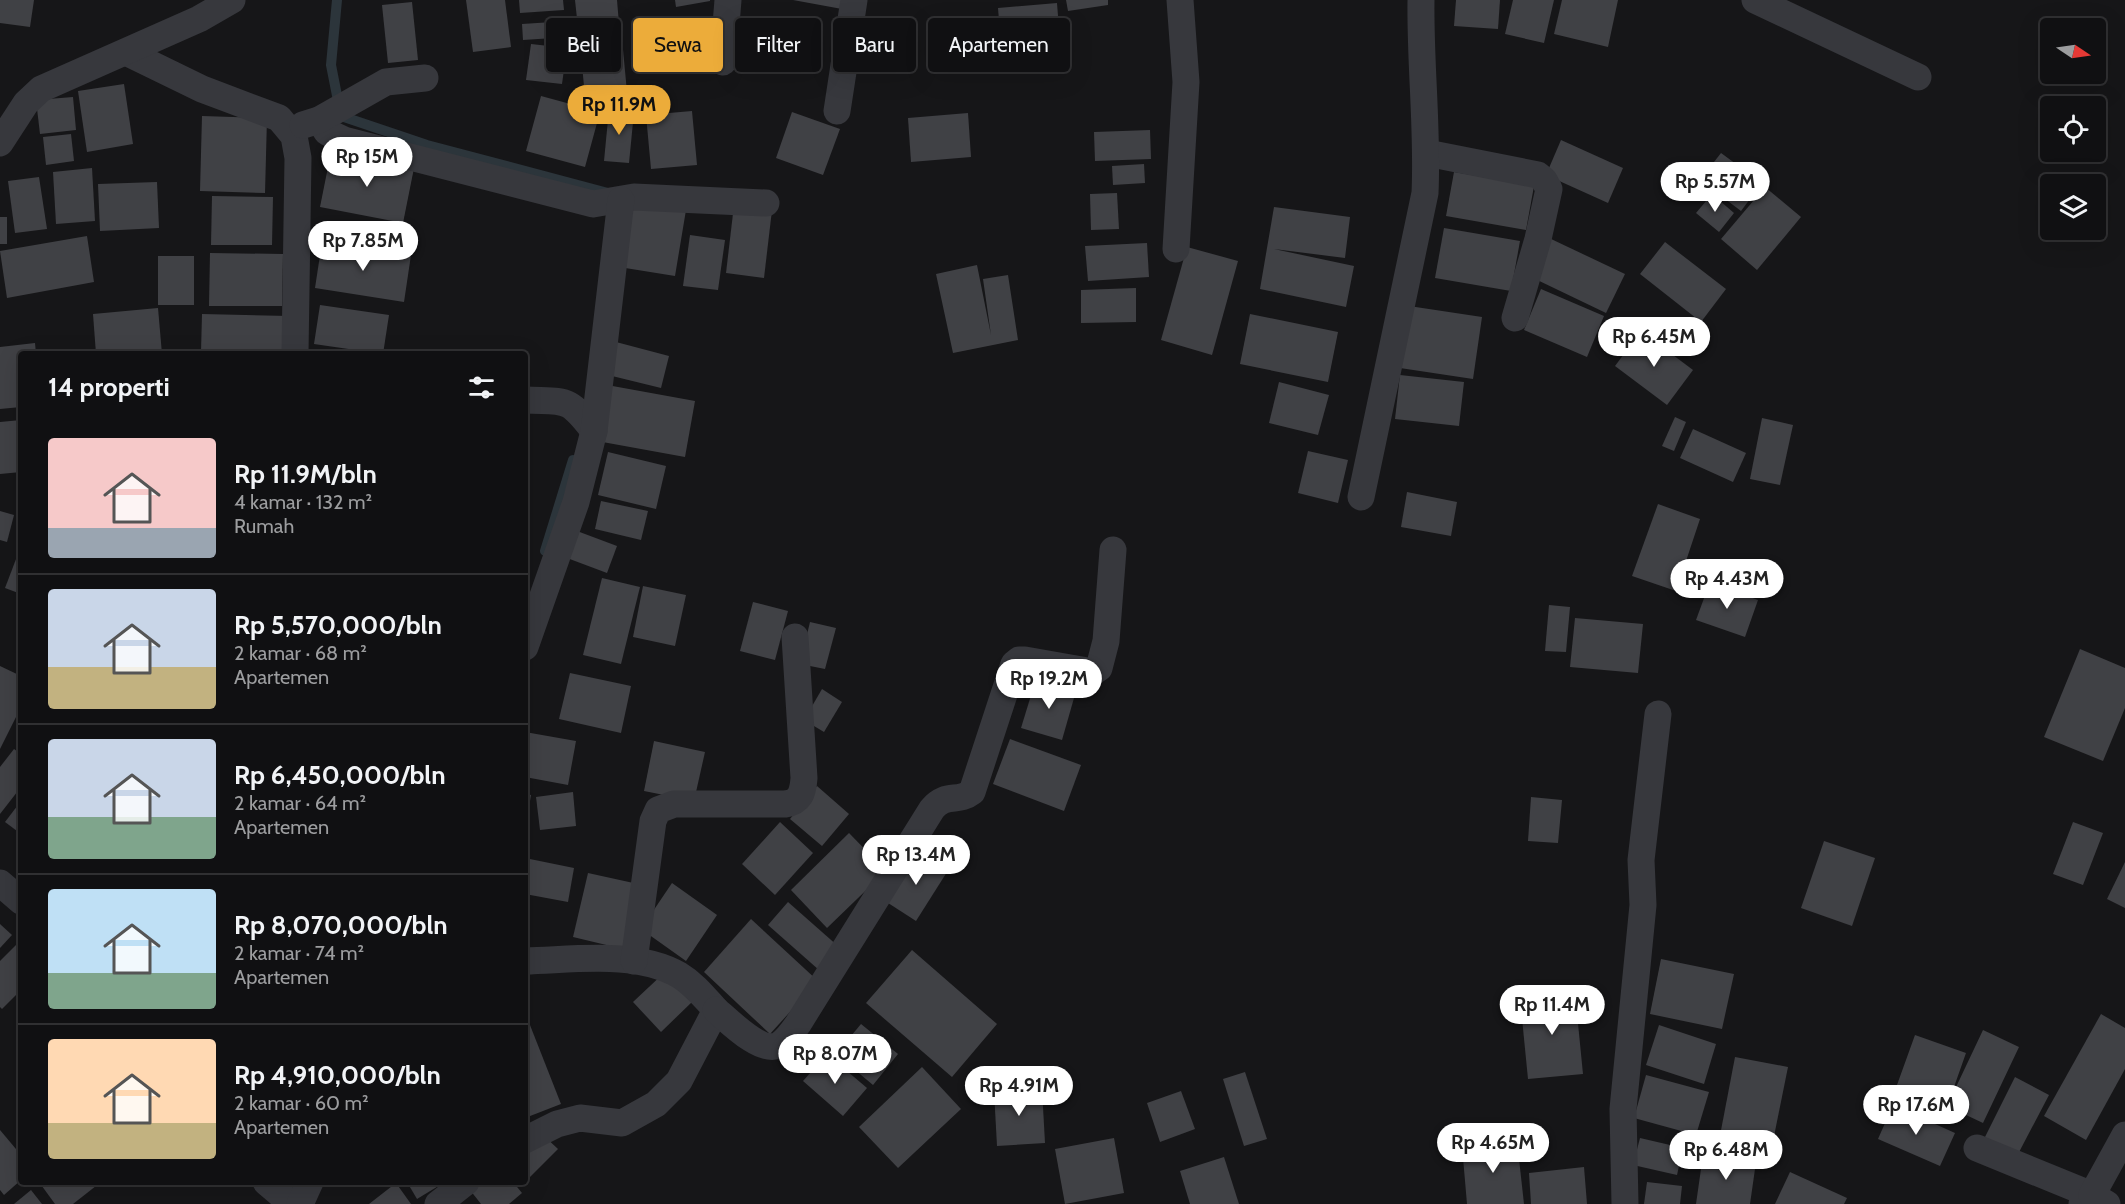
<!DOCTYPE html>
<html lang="id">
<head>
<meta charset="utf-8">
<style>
	:root { --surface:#101012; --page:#1e1e20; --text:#f1f3f6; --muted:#9c9d9f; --line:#303032; --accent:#ecac3a }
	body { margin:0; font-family:Cabin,sans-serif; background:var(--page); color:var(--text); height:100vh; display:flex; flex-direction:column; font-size:22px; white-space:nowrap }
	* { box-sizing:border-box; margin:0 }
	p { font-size:20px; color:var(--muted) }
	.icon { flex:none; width:33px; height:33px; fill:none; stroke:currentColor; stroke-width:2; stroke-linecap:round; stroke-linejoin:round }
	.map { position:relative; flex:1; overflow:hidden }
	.side { position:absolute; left:18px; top:351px; width:510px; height:834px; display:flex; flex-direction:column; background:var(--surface); border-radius:6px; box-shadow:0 6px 24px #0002,0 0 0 2px var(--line) }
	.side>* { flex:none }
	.guide { position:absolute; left:546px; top:18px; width:570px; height:54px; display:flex; gap:12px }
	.needle { width:39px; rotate:103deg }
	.buttons { position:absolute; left:2040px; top:18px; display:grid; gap:12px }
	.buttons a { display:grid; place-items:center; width:66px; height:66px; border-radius:6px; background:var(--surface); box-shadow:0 6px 24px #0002,0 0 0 2px var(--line); font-size:30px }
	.price { position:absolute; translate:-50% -51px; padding:0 14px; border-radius:21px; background:#fff; color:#222; font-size:20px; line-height:39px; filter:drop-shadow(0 2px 3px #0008) }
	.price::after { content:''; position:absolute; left:50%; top:36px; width:18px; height:14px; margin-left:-9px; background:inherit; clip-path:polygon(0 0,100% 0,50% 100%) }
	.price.active { background:var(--accent); color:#111 }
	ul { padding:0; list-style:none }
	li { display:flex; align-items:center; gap:18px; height:150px; padding:0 30px }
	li+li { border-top:2px solid var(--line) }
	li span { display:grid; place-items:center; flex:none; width:168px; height:120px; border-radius:6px; color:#555 }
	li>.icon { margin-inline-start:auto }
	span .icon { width:72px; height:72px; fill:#fffc; stroke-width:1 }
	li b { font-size:26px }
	h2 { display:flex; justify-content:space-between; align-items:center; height:72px; padding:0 30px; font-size:26px }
	.pill { padding:0 21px; border-radius:6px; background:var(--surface); box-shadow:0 6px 24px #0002,0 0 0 2px var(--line); font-size:21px; line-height:54px }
	.pill.active { background:var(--accent); color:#111 }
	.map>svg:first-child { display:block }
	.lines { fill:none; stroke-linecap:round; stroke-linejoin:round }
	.stream { stroke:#2c353b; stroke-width:10 }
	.building { fill:#404145 }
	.street { stroke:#37383d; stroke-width:27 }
</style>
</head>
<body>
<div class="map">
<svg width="2125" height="1204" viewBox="0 0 2125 1204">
	<rect width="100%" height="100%" fill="#161618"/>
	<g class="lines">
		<g class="stream">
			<polyline points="337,0 331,65 341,116 427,145 608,193"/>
			<polyline points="545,551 573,460"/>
		</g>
	</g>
	<g class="building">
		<polygon points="0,0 34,0 30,27 0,23"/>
		<polygon points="466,0 505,0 511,47 473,52"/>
		<polygon points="519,0 563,0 564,10 520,13"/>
		<polygon points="575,0 617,0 619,24 578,28"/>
		<polygon points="675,0 710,0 710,1 676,7"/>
		<polygon points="793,0 844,0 842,9"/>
		<polygon points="1066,0 1108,0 1108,5 1068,11"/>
		<polygon points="1456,0 1500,0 1498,29 1454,26"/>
		<polygon points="1513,0 1554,0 1544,43 1505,34"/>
		<polygon points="1562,0 1618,0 1608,47 1554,34"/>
		<polygon points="412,2 418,60 388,63 382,5"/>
		<polygon points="1057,3 1061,55 1002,59 998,8"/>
		<polygon points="568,21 569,37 523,40 522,24"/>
		<polygon points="622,39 627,92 585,97 580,43"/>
		<polygon points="531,44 567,48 562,84 526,80"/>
		<polygon points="124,84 133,144 87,152 78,91"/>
		<polygon points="541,96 600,112 585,167 526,151"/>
		<polygon points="73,97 76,130 40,134 36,100"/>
		<polygon points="609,109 634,112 629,163 604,161"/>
		<polygon points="692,111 697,165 651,169 646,115"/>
		<polygon points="792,112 840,129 823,175 776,158"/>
		<polygon points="968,113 971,157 911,162 908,118"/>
		<polygon points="202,116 267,118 265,193 200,191"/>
		<polygon points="1150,130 1151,159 1095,161 1094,132"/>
		<polygon points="71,134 74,161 46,165 43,137"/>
		<polygon points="1561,140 1623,168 1608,203 1546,175"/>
		<polygon points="331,152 414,168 403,223 320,207"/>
		<polygon points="1721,153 1762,183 1741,211 1700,180"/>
		<polygon points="1144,164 1145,183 1113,185 1112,166"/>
		<polygon points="92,168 95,221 56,224 53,172"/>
		<polygon points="1454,172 1534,186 1526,230 1446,216"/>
		<polygon points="39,177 47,229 15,233 8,181"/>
		<polygon points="157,182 159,228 100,231 98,184"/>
		<polygon points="1765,187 1801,217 1757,270 1721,239"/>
		<polygon points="1117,193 1119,229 1091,230 1090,194"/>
		<polygon points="1712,194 1734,213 1719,232 1696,213"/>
		<polygon points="212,196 273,197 272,245 211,245"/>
		<polygon points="630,201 686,210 675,276 619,267"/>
		<polygon points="734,205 772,210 764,278 726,273"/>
		<polygon points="1274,207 1350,217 1345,258 1274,249 1354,266 1346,307 1260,289"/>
		<rect x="0" y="217" width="7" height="27"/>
		<polygon points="1444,228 1520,241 1511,291 1435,278"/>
		<polygon points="690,235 725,240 718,290 683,286"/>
		<polygon points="87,236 94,282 7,298 0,251"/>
		<polygon points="1549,238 1625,274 1606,313 1531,277"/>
		<polygon points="322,242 411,255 404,302 315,288"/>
		<polygon points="1665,242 1726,289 1701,322 1640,274"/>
		<polygon points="1147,243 1149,277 1088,281 1085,246"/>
		<polygon points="1187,247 1238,261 1212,355 1161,340"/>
		<polygon points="210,253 283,254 282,306 209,306"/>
		<rect x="158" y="256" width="36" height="49"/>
		<polygon points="977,265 991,335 983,279 1008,275 1018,340 953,353 936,274"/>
		<polygon points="1136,288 1136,322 1081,323 1081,290"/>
		<polygon points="1541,289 1604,316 1587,357 1524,330"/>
		<polygon points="320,305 389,315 383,354 314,344"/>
		<polygon points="1409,306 1482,317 1473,379 1400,368"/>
		<polygon points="158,308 162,354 96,354 93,314"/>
		<polygon points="202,314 289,316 288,353 201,352"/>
		<polygon points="1250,314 1338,332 1328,382 1240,364"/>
		<polygon points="1641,331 1693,370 1667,405 1615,366"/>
		<polygon points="616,342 669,356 661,388 608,375"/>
		<polygon points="35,343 36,354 21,354 21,407 0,409 0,347"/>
		<polygon points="82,349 83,354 53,354 53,352"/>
		<polygon points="1400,375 1464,382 1459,426 1395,419"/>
		<polygon points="1279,382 1329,395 1318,435 1269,423"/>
		<polygon points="607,385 695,401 685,457 597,441"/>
		<polygon points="1675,417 1686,422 1674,451 1662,446"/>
		<polygon points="1762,418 1793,425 1780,485 1750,479"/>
		<polygon points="21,420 21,472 0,474 0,422"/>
		<polygon points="1693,429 1746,453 1733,482 1680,458"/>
		<polygon points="1308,451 1348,460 1338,503 1298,493"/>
		<polygon points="608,452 666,466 656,509 598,495"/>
		<polygon points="1407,492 1457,502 1451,536 1401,527"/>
		<polygon points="601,501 648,511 641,540 595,529"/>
		<polygon points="1658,504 1700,519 1676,591 1632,576"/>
		<polygon points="0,511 14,515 7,542 0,540"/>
		<polygon points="577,531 617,546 607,573 567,558"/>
		<polygon points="21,546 21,594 5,588"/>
		<polygon points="602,578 640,587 621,664 583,655"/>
		<polygon points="1710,582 1758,600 1745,637 1696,620"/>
		<polygon points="643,586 686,595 675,646 633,637"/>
		<polygon points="753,602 788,611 775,660 740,651"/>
		<polygon points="1549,605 1570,607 1566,652 1545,651"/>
		<polygon points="1575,618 1643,624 1638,673 1570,667"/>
		<polygon points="810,622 836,628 825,669 800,664"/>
		<polygon points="2080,649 2125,668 2125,708 2103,761 2044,737"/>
		<polygon points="0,666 21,676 21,707 0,749"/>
		<polygon points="570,673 631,686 621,733 559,719"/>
		<polygon points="1036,679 1076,691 1062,740 1021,728"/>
		<polygon points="822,689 842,702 824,732 804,720"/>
		<polygon points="525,732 576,741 568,785 525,777"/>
		<polygon points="1010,739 1081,765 1064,811 993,784"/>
		<polygon points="654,741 705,752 694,801 644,791"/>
		<polygon points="14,749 21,754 21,787 0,814 0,767"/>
		<polygon points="817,786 849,814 822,846 790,819"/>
		<polygon points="573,792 576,826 540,830 536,797"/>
		<polygon points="525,794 531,795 526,825 525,825"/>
		<polygon points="1531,797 1562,800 1558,843 1528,841"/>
		<polygon points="21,801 21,834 5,822"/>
		<polygon points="780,822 813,853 775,895 742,864"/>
		<polygon points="2073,822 2103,833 2083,885 2053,874"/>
		<polygon points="849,833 886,871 827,928 791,890"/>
		<polygon points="1824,841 1875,858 1852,926 1801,908"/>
		<polygon points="916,852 947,872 916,921 885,901"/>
		<polygon points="525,858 574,868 568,902 525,894"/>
		<polygon points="2125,862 2125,908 2107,899"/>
		<polygon points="588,873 638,884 623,949 573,937"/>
		<polygon points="672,883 717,915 686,961 641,929"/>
		<polygon points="788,902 839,947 819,970 768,925"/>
		<polygon points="751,919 818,981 770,1034 704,972"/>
		<polygon points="0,924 12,935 0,948"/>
		<polygon points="18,943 21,946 21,990 2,1009 0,1007 0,961"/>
		<polygon points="912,950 997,1024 952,1077 866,1003"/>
		<polygon points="1661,959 1734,974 1722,1029 1650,1014"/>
		<polygon points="666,971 694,1000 661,1032 633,1002"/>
		<polygon points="1575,993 1583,1074 1528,1079 1520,998"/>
		<polygon points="2101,1014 2125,1028 2125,1069 2086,1140 2044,1116"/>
		<polygon points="528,1020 561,1104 525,1118 525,1021"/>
		<polygon points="861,1024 898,1054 873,1085 836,1054"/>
		<polygon points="1659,1025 1716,1044 1704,1084 1646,1065"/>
		<polygon points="1983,1030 2019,1047 1983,1123 1947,1106 1944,1114 1893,1096 1915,1035 1966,1053 1948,1104"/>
		<polygon points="827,1054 867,1088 843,1116 803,1081"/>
		<polygon points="1735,1057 1788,1067 1770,1156 1718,1146"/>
		<polygon points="922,1067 961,1109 898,1168 859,1127"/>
		<polygon points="1245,1072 1267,1139 1244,1146 1223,1079"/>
		<polygon points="1646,1075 1709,1092 1696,1135 1634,1118"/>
		<polygon points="2015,1077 2049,1095 2017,1156 1984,1139"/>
		<polygon points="1042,1089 1045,1143 997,1146 994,1091"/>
		<polygon points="1181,1091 1195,1129 1160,1142 1147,1103"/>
		<polygon points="1893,1105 1955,1133 1940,1166 1878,1139"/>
		<polygon points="0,1130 21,1155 21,1180 4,1195 0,1190"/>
		<polygon points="543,1135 558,1149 529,1178 525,1174 525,1153"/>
		<polygon points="1114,1138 1124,1193 1065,1204 1055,1149"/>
		<polygon points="1640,1138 1683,1148 1677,1175 1633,1165"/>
		<polygon points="1517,1141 1524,1204 1467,1204 1462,1146"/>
		<polygon points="1703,1155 1756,1162 1750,1204 1696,1204"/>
		<polygon points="1224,1157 1239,1204 1190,1204 1180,1171"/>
		<polygon points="1584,1167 1587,1204 1531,1204 1529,1173"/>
		<polygon points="1790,1172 1847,1198 1844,1204 1775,1204"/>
		<polygon points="39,1182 101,1182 73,1204 55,1204"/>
		<polygon points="407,1182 445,1182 417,1199"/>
		<polygon points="479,1182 513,1182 522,1193 509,1204 481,1204 470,1190"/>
		<polygon points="1647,1182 1682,1186 1680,1204 1644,1204"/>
		<polygon points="396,1183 411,1204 369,1204"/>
		<polygon points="31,1190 42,1204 14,1204"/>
	</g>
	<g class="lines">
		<g class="street">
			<polyline points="1755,0 1918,77"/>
			<polyline points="126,52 202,89 279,118 294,136 298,158 295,354"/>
			<polyline points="723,62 728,0"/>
			<polyline points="837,111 854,0"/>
			<polyline points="319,120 327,132 344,140 593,204 634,197 766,203"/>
			<polyline points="303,125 319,120 386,82 425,78"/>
			<polyline points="0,143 26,103 41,89 199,19 232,0"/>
			<polyline points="1427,153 1538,175 1544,180 1549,189 1538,239 1515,318"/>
			<polyline points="1176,249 1186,82 1180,0"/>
			<path d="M 525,400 C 567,402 567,396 594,431"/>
			<path d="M 1361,497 L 1425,193 C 1428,129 1420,65 1421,0"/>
			<polyline points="525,647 576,502 594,431 621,200"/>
			<polyline points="0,883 21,901"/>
			<path d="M 525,961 C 573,960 636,950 679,975 C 694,984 705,998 716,1010 L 679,1081 L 656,1104 L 622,1123 L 580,1118 L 557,1124 L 525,1140"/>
			<path d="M 634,961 L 653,821 L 658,810 L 674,804 L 785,804 C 800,802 803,793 804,778 L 795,637"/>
			<path d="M 716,1010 C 729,1021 761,1054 779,1045 C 786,1041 793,1031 798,1024 L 932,809 C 946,792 958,803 972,792 L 1014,664 L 1019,660 L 1025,660 L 1093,672 L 1099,668 L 1106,641 L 1113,550"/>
			<polyline points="1977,1148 2092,1195 2082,1204"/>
			<polyline points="266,1182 292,1204"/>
			<polyline points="300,1204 310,1182"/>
			<polyline points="438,1204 466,1182"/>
			<polyline points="1625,1204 1623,1109 1643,905 1641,860 1658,714"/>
			<polyline points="2107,1204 2092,1195 2125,1135"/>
		</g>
	</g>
</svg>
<div class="buttons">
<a><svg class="needle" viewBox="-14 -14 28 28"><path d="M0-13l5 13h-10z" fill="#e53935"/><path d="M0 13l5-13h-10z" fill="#9c9d9f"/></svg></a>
<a><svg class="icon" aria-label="locate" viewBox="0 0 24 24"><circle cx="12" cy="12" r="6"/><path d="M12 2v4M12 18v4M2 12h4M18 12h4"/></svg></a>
<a><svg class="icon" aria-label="layers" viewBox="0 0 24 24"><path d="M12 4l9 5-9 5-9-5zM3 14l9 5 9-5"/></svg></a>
</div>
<b class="price active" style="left:619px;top:136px">Rp 11.9M</b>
<b class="price" style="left:367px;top:188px">Rp 15M</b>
<b class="price" style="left:1715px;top:213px">Rp 5.57M</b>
<b class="price" style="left:363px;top:272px">Rp 7.85M</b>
<b class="price" style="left:1654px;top:368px">Rp 6.45M</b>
<b class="price" style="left:1727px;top:610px">Rp 4.43M</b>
<b class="price" style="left:1049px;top:710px">Rp 19.2M</b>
<b class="price" style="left:916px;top:886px">Rp 13.4M</b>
<b class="price" style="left:1552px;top:1036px">Rp 11.4M</b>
<b class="price" style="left:835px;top:1085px">Rp 8.07M</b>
<b class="price" style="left:1019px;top:1117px">Rp 4.91M</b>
<b class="price" style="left:1916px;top:1136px">Rp 17.6M</b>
<b class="price" style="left:1493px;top:1174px">Rp 4.65M</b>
<b class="price" style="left:1726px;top:1181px">Rp 6.48M</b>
<div class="guide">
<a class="pill">Beli</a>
<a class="pill active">Sewa</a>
<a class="pill">Filter</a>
<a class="pill">Baru</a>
<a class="pill">Apartemen</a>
</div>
<section class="side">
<h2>14 properti<svg class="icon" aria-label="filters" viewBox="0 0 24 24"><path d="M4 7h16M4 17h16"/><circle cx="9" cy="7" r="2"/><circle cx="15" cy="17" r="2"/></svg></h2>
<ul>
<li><span style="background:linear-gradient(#f6c9c9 75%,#9aa5b1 0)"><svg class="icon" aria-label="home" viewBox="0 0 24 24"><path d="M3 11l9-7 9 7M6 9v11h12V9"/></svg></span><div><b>Rp 11.9M/bln</b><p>4 kamar · 132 m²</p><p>Rumah</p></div></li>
<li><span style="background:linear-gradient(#c9d6e8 65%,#c2b280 0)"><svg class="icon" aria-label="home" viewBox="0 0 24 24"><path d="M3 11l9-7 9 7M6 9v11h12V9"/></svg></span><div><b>Rp 5,570,000/bln</b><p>2 kamar · 68 m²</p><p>Apartemen</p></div></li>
<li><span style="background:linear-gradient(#c9d6e8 65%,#7fa58c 0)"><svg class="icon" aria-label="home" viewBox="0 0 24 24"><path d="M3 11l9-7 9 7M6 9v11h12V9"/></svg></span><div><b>Rp 6,450,000/bln</b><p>2 kamar · 64 m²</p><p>Apartemen</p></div></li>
<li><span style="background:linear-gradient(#bfe0f5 70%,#7fa58c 0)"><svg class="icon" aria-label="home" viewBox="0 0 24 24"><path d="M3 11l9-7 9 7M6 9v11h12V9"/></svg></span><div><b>Rp 8,070,000/bln</b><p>2 kamar · 74 m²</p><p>Apartemen</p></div></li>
<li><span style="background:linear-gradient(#ffd9b3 70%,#c2b280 0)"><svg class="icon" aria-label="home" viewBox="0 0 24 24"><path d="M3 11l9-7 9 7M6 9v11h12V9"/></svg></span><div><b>Rp 4,910,000/bln</b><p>2 kamar · 60 m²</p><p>Apartemen</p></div></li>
</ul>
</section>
</div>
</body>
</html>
